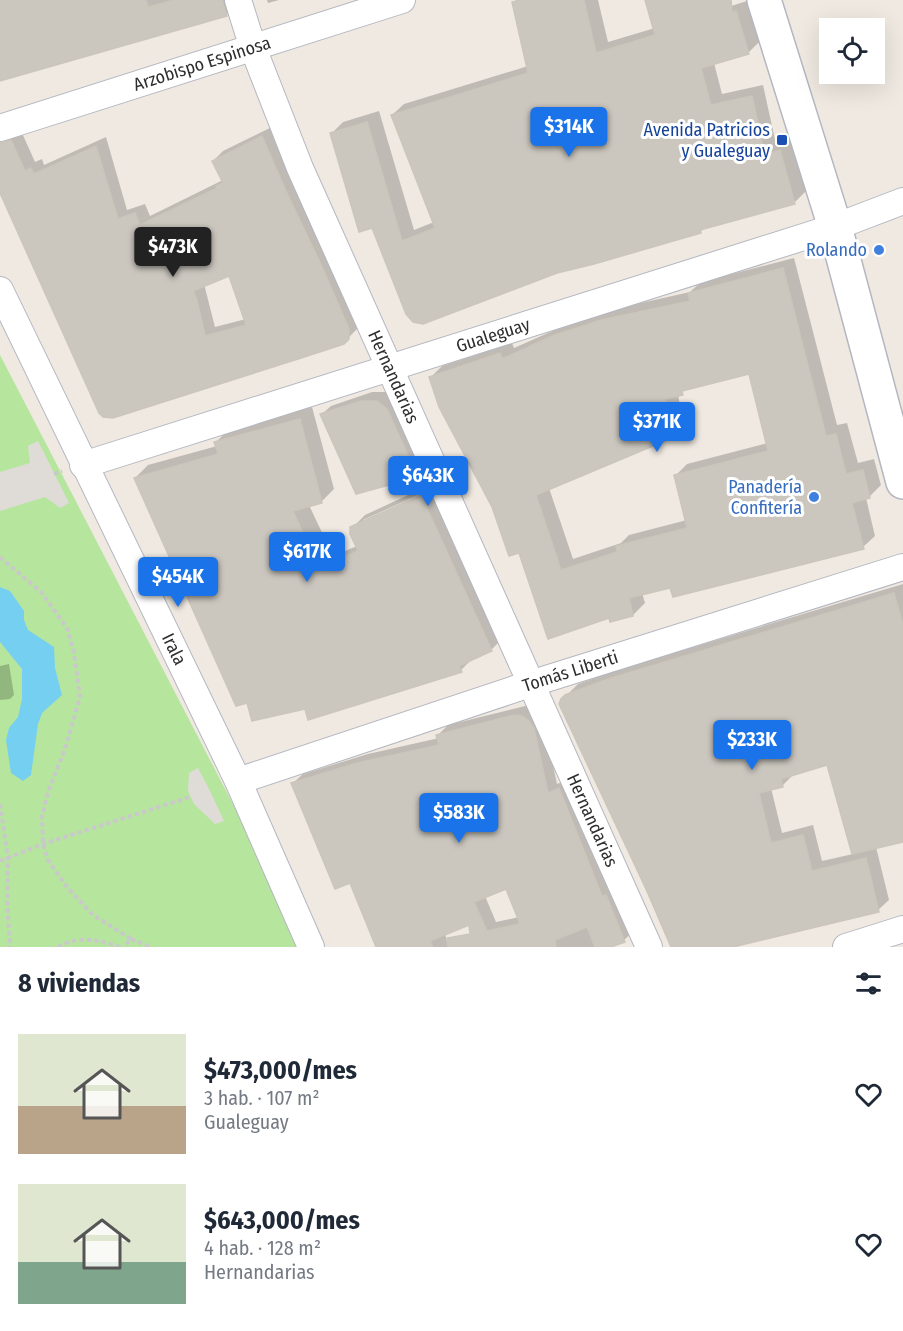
<!DOCTYPE html>
<html lang="es">
<head>
<meta charset="utf-8">
<style>
	:root { --surface:#fff; --page:#f6f6f7; --text:#1f2937; --muted:#747a83; --accent:#1a73e8 }
	body { margin:0; font-family:"Fira Sans Condensed",sans-serif; background:var(--page); color:var(--text); height:100vh; display:flex; flex-direction:column; font-size:22px; white-space:nowrap }
	* { box-sizing:border-box; margin:0 }
	p { font-size:20px; color:var(--muted) }
	.icon { flex:none; width:33px; height:33px; fill:none; stroke:currentColor; stroke-width:2; stroke-linecap:round; stroke-linejoin:round }
	.map { position:relative; height:947px; overflow:hidden }
	.panel { display:flex; flex-direction:column; background:var(--surface); flex:1 }
	.panel>* { flex:none }
	.tools { position:absolute; left:819px; top:18px; display:grid; gap:12px }
	.tools a { display:grid; place-items:center; width:66px; height:66px; border-radius:0px; background:var(--surface); box-shadow:0 6px 24px #0002; font-size:30px }
	.price { position:absolute; translate:-50% -51px; padding:0 14px; border-radius:6px; background:var(--accent); color:#fff; font-size:20px; line-height:39px; filter:drop-shadow(0 2px 3px #0008) }
	.price::after { content:''; position:absolute; left:50%; top:36px; width:18px; height:14px; margin-left:-9px; background:inherit; clip-path:polygon(0 0,100% 0,50% 100%) }
	.price.on { background:#222; color:#fff }
	ul { padding:0; list-style:none }
	li { display:flex; align-items:center; gap:18px; height:150px; padding:0 18px }
	li span { display:grid; place-items:center; flex:none; width:168px; height:120px; border-radius:0px; color:#555 }
	li>.icon { margin-inline-start:auto }
	span .icon { width:72px; height:72px; fill:#fffc; stroke-width:1 }
	li b { font-size:26px }
	h2 { display:flex; justify-content:space-between; align-items:center; height:72px; padding:0 18px; font-size:26px }
	.map>svg:first-child { display:block }
	.green { fill:#b6e59e }
	.plaza { fill:#dfdcd8 }
	.water { fill:#75cff0 }
	.shadow { fill:#0003; fill-rule:evenodd }
	.building { fill:#cbc7bf; stroke:#cbc5ba; stroke-width:1.5; fill-rule:evenodd }
	.lines { fill:none; stroke-linecap:round; stroke-linejoin:round }
	.street-casing { stroke:#b4b7c1; stroke-width:28 }
	.secondary-casing { stroke:#b4b7c1; stroke-width:36 }
	.path { stroke:#c9c9c9; stroke-width:4; stroke-dasharray:4.5 3; stroke-linecap:butt }
	.street { stroke:#fff; stroke-width:26 }
	.secondary { stroke:#fff; stroke-width:33 }
	.transit-dot { fill:#1a4fb4; stroke:#fff; stroke-width:2 }
	.shop-dot { fill:#3f7fe0; stroke:#fff; stroke-width:2 }
	.labels { text-anchor:middle; stroke-width:6; stroke-linejoin:round; paint-order:stroke }
	.street-label { font-size:18px; fill:#2e2e2e; stroke:#fff }
	.transit-label { font-size:18px; fill:#164399; stroke:#fff; text-anchor:end }
	.shop-label { font-size:18px; fill:#366cbe; stroke:#fff; text-anchor:end }
</style>
</head>
<body>
<div class="map">
<svg width="903" height="947" viewBox="0 0 903 947">
	<rect width="100%" height="100%" fill="#efe9e1"/>
	<polygon class="green" points="0,355 307,947 0,947"/>
	<g class="plaza">
		<polygon points="38,441 69,503 60,508 45,497 0,511 0,472 30,463 28,446"/>
		<polygon points="198,768 210,791 224,821 215,824 194,804 188,791 189,773"/>
	</g>
	<polygon class="water" points="0,587 10,591 24,611 24,620 28,630 54,647 55,668 62,695 42,713 38,724 31,775 23,781 11,773 6,740 9,728 18,717 22,699 22,669 0,642"/>
	<g class="shadow">
		<polygon points="0,0 234,0 236,5 226,15 0,81"/>
		<polygon points="267,0 279,0 268,3"/>
		<polygon points="516,0 598,0 608,42 655,28 646,0 726,0 728,7 747,1 760,41 748,53 714,63 722,94 763,85 776,144 792,140 806,191 794,203 705,227 700,232 557,271 423,323 373,226 331,134 343,122 379,111 414,230 434,222 392,115 404,104 528,66 514,3"/>
		<path d="M 272,127 L 358,328 L 343,343 L 112,416 L 0,189 L 0,143 L 22,133 L 35,162 L 42,159 L 44,165 L 106,137 L 127,210 L 145,204 L 150,216 L 223,180 L 213,161 L 223,151 ZM 230,274 L 246,319 L 215,327 L 204,284 Z"/>
		<path d="M 794,258 L 837,425 L 847,423 L 858,463 L 874,459 L 881,485 L 869,497 L 866,498 L 875,536 L 863,547 L 642,593 L 645,603 L 633,615 L 612,620 L 610,616 L 520,551 L 494,507 L 430,378 L 442,366 L 512,343 L 514,348 L 566,325 L 614,309 L 690,292 L 701,282 ZM 750,373 L 768,443 L 687,464 L 675,476 L 687,520 L 629,535 L 621,543 L 573,559 L 549,488 L 671,437 L 683,425 L 678,394 L 687,389 Z"/>
		<polygon points="372,392 386,392 396,400 426,466 417,476 321,415 331,406"/>
		<path d="M 312,407 L 334,489 L 321,502 L 309,505 L 333,556 L 357,546 L 352,528 L 365,515 L 434,483 L 504,637 L 491,650 L 474,657 L 461,670 L 309,718 L 307,707 L 248,701 L 135,478 L 148,465 L 217,446 L 216,442 L 229,429 ZM 427,491 L 429,494 L 363,523 L 363,520 Z"/>
		<path d="M 903,584 L 903,840 L 876,847 L 889,900 L 878,910 L 726,947 L 671,947 L 562,700 L 578,684 L 620,669 ZM 828,764 L 853,854 L 822,861 L 813,825 L 782,833 L 771,788 L 782,786 L 793,775 Z"/>
		<polygon points="9,664 14,695 10,699 0,700 0,666"/>
		<path d="M 525,706 L 532,707 L 543,718 L 557,784 L 568,780 L 634,931 L 624,940 L 607,947 L 475,947 L 470,923 L 445,933 L 448,947 L 377,947 L 350,881 L 293,783 L 303,774 L 368,754 L 439,738 L 438,735 L 448,725 ZM 507,888 L 519,917 L 496,922 L 485,896 Z"/>
	</g>
	<g class="building">
		<polygon points="0,0 146,0 148,7 174,0 222,0 227,16 0,81"/>
		<polygon points="521,0 584,0 596,53 655,35 645,0 731,0 732,12 736,11 749,54 701,68 711,105 752,96 765,155 780,150 795,204 700,230 701,233 594,264 557,273 423,324 413,322 406,314 372,228 359,232 330,133 367,122 402,241 435,228 391,115 528,73 512,2"/>
		<path d="M 262,136 L 285,189 L 324,271 L 349,329 L 349,339 L 344,344 L 298,359 L 113,418 L 103,417 L 99,413 L 0,193 L 0,143 L 11,140 L 25,171 L 31,168 L 34,174 L 96,146 L 118,219 L 135,213 L 140,225 L 217,188 L 216,186 L 223,183 L 212,161 ZM 229,276 L 246,325 L 205,336 L 197,300 L 193,291 Z"/>
		<path d="M 783,268 L 826,436 L 836,434 L 846,474 L 863,470 L 870,498 L 852,503 L 864,549 L 673,597 L 670,588 L 629,598 L 633,616 L 610,622 L 609,618 L 548,639 L 519,553 L 509,556 L 492,507 L 439,407 L 429,377 L 500,353 L 502,359 L 552,336 L 601,320 L 690,301 L 688,293 ZM 749,374 L 768,451 L 674,475 L 687,528 L 616,546 L 617,552 L 561,570 L 536,495 L 672,438 L 665,399 L 683,395 L 682,391 Z"/>
		<polygon points="361,401 377,401 387,409 418,477 356,494 320,414"/>
		<polygon points="300,419 322,503 293,511 319,568 358,551 350,534 350,527 421,495 492,651 459,666 462,672 308,720 305,709 252,721 247,703 236,706 134,478 218,454 214,442"/>
		<polygon points="894,593 903,625 903,842 852,854 827,765 781,779 783,787 759,793 771,843 803,835 812,871 866,858 879,912 733,947 671,947 647,891 559,704 561,699 565,695 608,679"/>
		<path d="M 514,715 L 522,716 L 529,721 L 534,728 L 548,793 L 559,788 L 602,896 L 606,895 L 625,942 L 611,947 L 595,947 L 587,927 L 555,940 L 556,947 L 448,947 L 447,938 L 470,934 L 469,925 L 430,941 L 433,947 L 376,947 L 350,883 L 335,889 L 291,783 L 357,763 L 439,745 L 436,735 ZM 506,889 L 520,924 L 487,931 L 474,902 Z"/>
	</g>
	<g class="lines">
		<defs>
			<g id="street">
				<path id="s1" d="M 238,0 L 253,48 L 300,168 L 649,947"/>
				<path id="s2" d="M 0,128 L 402,0"/>
				<path id="s3" d="M 0,290 L 238,781 L 311,947"/>
				<path id="s4" d="M 83,465 L 835,227 L 903,201"/>
				<path id="s5" d="M 238,781 L 530,684 L 903,567"/>
				<polyline points="846,947 903,929"/>
			</g>
			<polyline id="secondary" points="764,0 835,227 903,482"/>
		</defs>
		<use href="#street" class="street-casing"/>
		<use href="#secondary" class="secondary-casing"/>
		<g class="path">
			<polyline points="54,474 62,471"/>
			<polyline points="0,557 41,592 67,628 74,653 80,697 66,746 48,792 42,817 43,844 48,860 67,887 93,915 131,939 124,947"/>
			<polyline points="0,804 8,858 7,899 10,947"/>
			<polyline points="0,861 43,844 190,797"/>
			<polyline points="131,939 151,947"/>
			<path d="M 58,947 C 78,935 99,940 120,947"/>
		</g>
		<use href="#street" class="street"/>
		<use href="#secondary" class="secondary"/>
	</g>
	<rect class="transit-dot" x="776" y="134" width="12" height="12" rx="3"/>
	<g class="shop-dot">
		<circle cx="879" cy="250" r="6"/>
		<circle cx="814" cy="497" r="6"/>
	</g>
	<g class="labels">
		<g class="street-label">
			<text dy="6" stroke="none"><textPath href="#s2" startOffset="212">Arzobispo Espinosa</textPath></text>
			<text dy="6" stroke="none"><textPath href="#s4" startOffset="430">Gualeguay</textPath></text>
			<text dy="6" stroke="none"><textPath href="#s1" startOffset="408">Hernandarias</textPath></text>
			<text dy="6" stroke="none"><textPath href="#s3" startOffset="399">Irala</textPath></text>
			<text dy="6" stroke="none"><textPath href="#s5" startOffset="350">Tomás Liberti</textPath></text>
			<text dy="6" stroke="none"><textPath href="#s1" startOffset="894">Hernandarias</textPath></text>
		</g>
		<g class="transit-label">
			<text x="770" y="136">Avenida Patricios<tspan x="770" dy="21">y Gualeguay</tspan></text>
		</g>
		<g class="shop-label">
			<text x="867" y="256">Rolando</text>
			<text x="802" y="493">Panadería<tspan x="802" dy="21">Confitería</tspan></text>
		</g>
	</g>
</svg>
<div class="tools">
<a><svg class="icon" aria-label="locate" viewBox="0 0 24 24"><circle cx="12" cy="12" r="6"/><path d="M12 2v4M12 18v4M2 12h4M18 12h4"/></svg></a>
</div>
<b class="price" style="left:569px;top:158px">$314K</b>
<b class="price on" style="left:173px;top:278px">$473K</b>
<b class="price" style="left:657px;top:453px">$371K</b>
<b class="price" style="left:428px;top:507px">$643K</b>
<b class="price" style="left:307px;top:583px">$617K</b>
<b class="price" style="left:178px;top:608px">$454K</b>
<b class="price" style="left:752px;top:771px">$233K</b>
<b class="price" style="left:459px;top:844px">$583K</b>
</div>
<section class="panel">
<h2>8 viviendas<svg class="icon" aria-label="filters" viewBox="0 0 24 24"><path d="M4 7h16M4 17h16"/><circle cx="9" cy="7" r="2"/><circle cx="15" cy="17" r="2"/></svg></h2>
<ul>
<li><span style="background:linear-gradient(#dfe7d0 60%,#b9a48a 0)"><svg class="icon" aria-label="home" viewBox="0 0 24 24"><path d="M3 11l9-7 9 7M6 9v11h12V9"/></svg></span><div><b>$473,000/mes</b><p>3 hab. · 107 m²</p><p>Gualeguay</p></div><svg class="icon" aria-label="heart" viewBox="0 0 24 24"><path d="M12 20l-8-8c-3-5 5-10 8-4 3-6 11-1 8 4z"/></svg></li>
<li><span style="background:linear-gradient(#dfe7d0 65%,#7fa58c 0)"><svg class="icon" aria-label="home" viewBox="0 0 24 24"><path d="M3 11l9-7 9 7M6 9v11h12V9"/></svg></span><div><b>$643,000/mes</b><p>4 hab. · 128 m²</p><p>Hernandarias</p></div><svg class="icon" aria-label="heart" viewBox="0 0 24 24"><path d="M12 20l-8-8c-3-5 5-10 8-4 3-6 11-1 8 4z"/></svg></li>
</ul>
</section>
</body>
</html>
